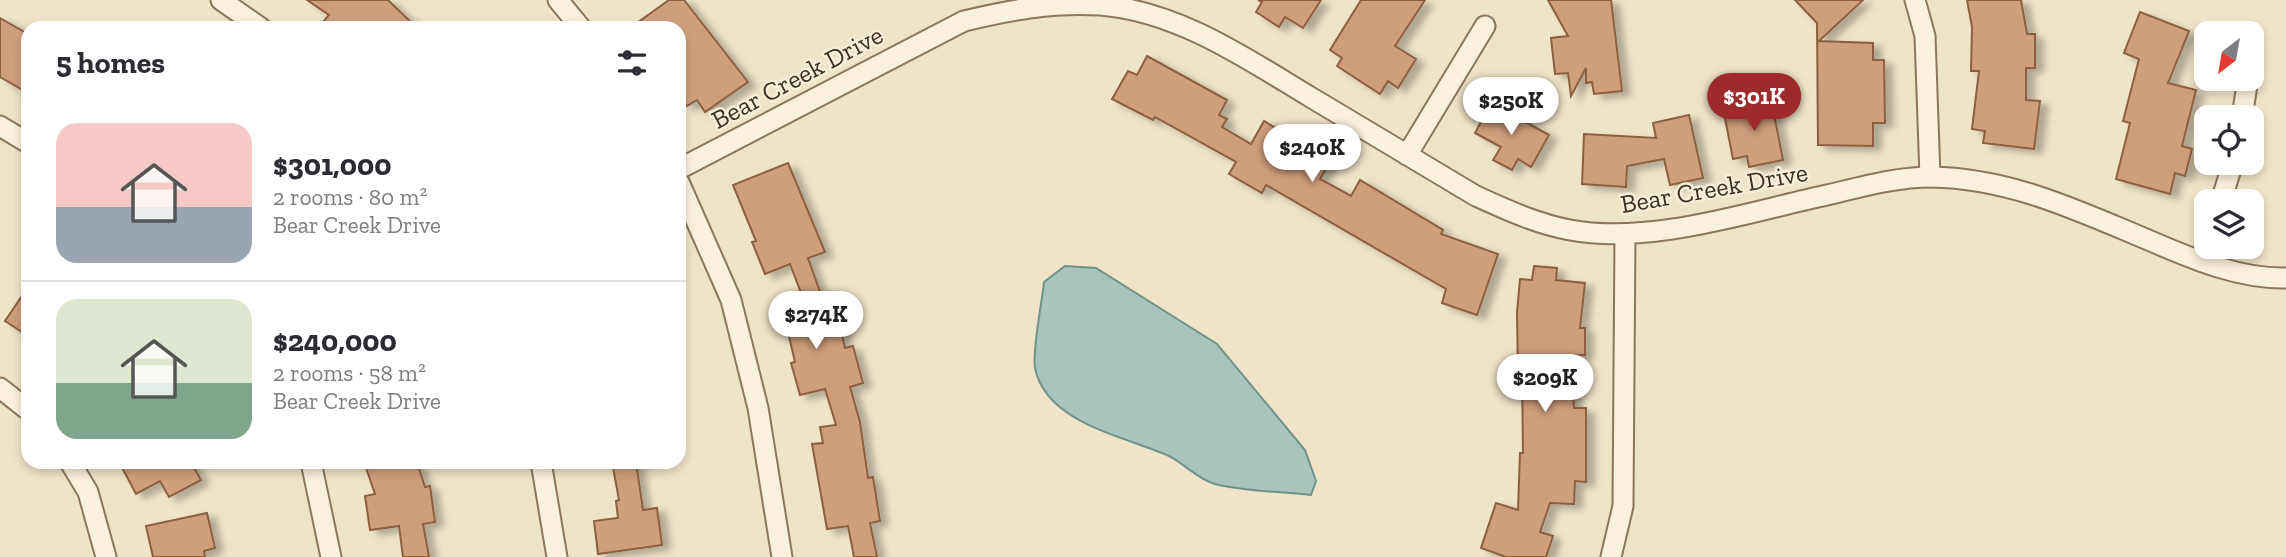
<!DOCTYPE html>
<html lang="en">
<head>
<meta charset="utf-8">
<style>
	:root { --surface:#fff; --page:#f2f2f3; --text:#2b2b33; --muted:#7c7c81; --line:#e1e1e2; --accent:#9e2a2b }
	body { margin:0; font-family:"Zilla Slab",serif; background:var(--page); color:var(--text); height:100vh; display:flex; flex-direction:column; font-size:26px; white-space:nowrap }
	* { box-sizing:border-box; margin:0 }
	p { font-size:23px; color:var(--muted) }
	.icon { flex:none; width:38px; height:38px; fill:none; stroke:currentColor; stroke-width:2; stroke-linecap:round; stroke-linejoin:round }
	.map { position:relative; flex:1; overflow:hidden }
	.drawer { position:absolute; left:21px; top:21px; width:665px; height:448px; display:flex; flex-direction:column; background:var(--surface); border-radius:21px; box-shadow:0 4px 10px #0003 }
	.drawer>* { flex:none }
	.needle { width:46px; rotate:211deg }
	.fabs { position:absolute; left:2194px; top:21px; display:grid; gap:14px }
	.fabs a { display:grid; place-items:center; width:70px; height:70px; border-radius:14px; background:var(--surface); box-shadow:0 4px 10px #0003; font-size:35px }
	.price { position:absolute; translate:-50% -60px; padding:0 16px; border-radius:24px; background:#fff; color:#222; font-size:23px; line-height:46px; filter:drop-shadow(0 2px 4px #0008) }
	.price::after { content:''; position:absolute; left:50%; top:42px; width:21px; height:16px; margin-left:-10px; background:inherit; clip-path:polygon(0 0,100% 0,50% 100%) }
	.price.on { background:var(--accent); color:#fff }
	ul { padding:0; list-style:none }
	li { display:flex; align-items:center; gap:21px; height:175px; padding:0 35px }
	li+li { border-top:2px solid var(--line) }
	li span { display:grid; place-items:center; flex:none; width:196px; height:140px; border-radius:21px; color:#555 }
	li>.icon { margin-inline-start:auto }
	span .icon { width:84px; height:84px; fill:#fffc; stroke-width:1 }
	li b { font-size:30px }
	h2 { display:flex; justify-content:space-between; align-items:center; height:84px; padding:0 35px; font-size:30px }
	.map>svg:first-child { display:block }
	.water { fill:#a9c4bc; stroke:#6f938a; stroke-width:2 }
	.building { fill:#cf9f7d; stroke:#8d5f41; stroke-width:2; filter:url(#shadow) }
	.lines { fill:none; stroke-linecap:round; stroke-linejoin:round }
	.street-casing { stroke:#8d765c; stroke-width:23 }
	.street { stroke:#faf1dc; stroke-width:19 }
	.labels { text-anchor:middle; stroke-width:5; stroke-linejoin:round; paint-order:stroke }
	.street-label { font-size:26px; fill:#3d2e20; stroke:#f7eed8 }
</style>
</head>
<body>
<div class="map">
<svg width="2286" height="557" viewBox="0 0 2286 557">
	<defs>
		<filter id="shadow"><feDropShadow dx="8" dy="4.5" stdDeviation="3.5" flood-color="#0004"/></filter>
	</defs>
	<rect width="100%" height="100%" fill="#f0e4c8"/>
	<path class="water" d="M 1065,266 L 1096,268 L 1217,344 L 1305,450 L 1316,481 L 1311,495 C 1280,491 1245,492 1215,484 C 1197,479 1185,464 1169,456 C 1128,437 1046,424 1035,368 C 1032,350 1042,303 1044,282 Z"/>
	<g class="building">
		<polygon points="307,0 388,0 417,28 318,28 329,15"/>
		<polygon points="669,0 684,0 748,82 705,112 697,100 687,106 679,95 679,28 630,28"/>
		<polygon points="1258,0 1321,0 1303,28 1285,17 1279,27 1256,12 1262,2"/>
		<polygon points="1361,0 1425,0 1395,46 1416,59 1398,88 1388,81 1380,94 1337,66 1342,58 1330,50"/>
		<polygon points="1548,0 1611,0 1622,91 1594,94 1592,82 1586,83 1586,68 1571,96 1568,73 1555,74 1551,38 1568,36"/>
		<polygon points="1795,0 1863,0 1819,41 1873,43 1873,60 1884,60 1885,123 1873,123 1873,146 1818,145 1817,23"/>
		<polygon points="1967,0 2021,0 2027,34 2035,34 2035,68 2026,68 2026,100 2040,101 2034,149 1983,143 1985,131 1972,129 1979,71 1971,71 1972,27"/>
		<polygon points="2140,12 2189,31 2168,83 2196,90 2182,146 2192,149 2185,176 2175,173 2170,194 2116,179 2130,123 2123,121 2139,59 2124,53"/>
		<polygon points="0,18 28,34 28,93 0,77"/>
		<polygon points="1147,56 1227,100 1219,115 1227,119 1222,127 1251,144 1264,121 1330,162 1320,179 1351,196 1360,180 1443,230 1441,234 1498,254 1477,315 1442,303 1446,289 1266,185 1262,193 1229,174 1236,162 1155,117 1153,120 1112,99 1128,71 1137,75"/>
		<polygon points="1771,99 1783,160 1749,167 1747,156 1733,159 1723,108"/>
		<polygon points="1491,103 1549,135 1531,167 1518,159 1512,170 1493,160 1501,147 1475,133"/>
		<polygon points="1689,115 1703,178 1670,185 1664,159 1627,166 1626,187 1582,184 1584,134 1656,138 1653,123"/>
		<polygon points="788,163 825,252 808,258 822,297 833,295 845,348 853,346 863,383 850,387 860,422 868,478 873,477 880,521 870,523 877,557 854,557 848,526 827,529 812,444 823,443 820,427 836,425 825,389 800,395 791,363 795,362 784,315 802,311 800,302 804,301 790,264 765,274 752,242 756,241 733,185"/>
		<polygon points="1534,266 1557,268 1556,280 1585,283 1580,328 1585,328 1585,355 1574,355 1573,394 1574,408 1586,408 1586,482 1575,481 1574,504 1550,503 1540,532 1553,536 1546,557 1506,557 1481,548 1496,503 1518,510 1520,453 1523,453 1522,376 1518,376 1517,312 1520,279 1532,280"/>
		<polygon points="28,287 28,336 5,321"/>
		<polygon points="119,462 196,462 192,464 201,480 169,497 160,481 136,494"/>
		<polygon points="364,462 417,462 425,487 430,486 435,522 423,524 429,557 403,557 399,526 370,530 365,496 375,494"/>
		<polygon points="612,462 636,462 643,510 657,508 662,545 598,554 594,521 618,518 616,501 619,500"/>
		<polygon points="207,513 215,548 204,551 205,557 153,557 146,526"/>
	</g>
	<g class="lines">
		<defs>
			<g id="street">
				<polyline points="221,0 261,28"/>
				<polyline points="558,0 581,28"/>
				<polyline points="1915,0 1925,36 1930,177"/>
				<polyline points="2242,117 2248,79"/>
				<polyline points="0,126 28,143"/>
				<polyline points="1407,155 1485,26"/>
				<path d="M 679,169 L 964,21 C 1010,10 1052,2 1100,5 C 1178,11 1247,59 1312,98 C 1367,131 1421,163 1476,196 C 1507,210 1537,224 1570,230 C 1651,245 1748,212 1827,195 C 1861,187 1896,177 1931,177 C 2011,178 2081,212 2153,242 C 2195,260 2240,279 2286,278"/>
				<polyline points="679,182 731,300 758,408 782,557"/>
				<polyline points="2221,201 2233,163"/>
				<polyline points="2200,261 2207,243"/>
				<polyline points="0,388 28,410"/>
				<polyline points="70,462 88,492 106,557"/>
				<polyline points="311,462 331,557"/>
				<polyline points="541,462 557,557"/>
				<polyline points="1611,557 1623,506 1625,234"/>
			</g>
		</defs>
		<use href="#street" class="street-casing"/>
		<use href="#street" class="street"/>
	</g>
	<g class="labels">
		<g class="street-label">
			<text transform="translate(797 77) rotate(-28)" y="9">Bear Creek Drive</text>
			<text transform="translate(1714 188) rotate(-10)" y="9">Bear Creek Drive</text>
		</g>
	</g>
</svg>
<div class="fabs">
<a><svg class="needle" viewBox="-14 -14 28 28"><path d="M0-13l5 13h-10z" fill="#e53935"/><path d="M0 13l5-13h-10z" fill="#7c7c81"/></svg></a>
<a><svg class="icon" aria-label="locate" viewBox="0 0 24 24"><circle cx="12" cy="12" r="6"/><path d="M12 2v4M12 18v4M2 12h4M18 12h4"/></svg></a>
<a><svg class="icon" aria-label="layers" viewBox="0 0 24 24"><path d="M12 4l9 5-9 5-9-5zM3 14l9 5 9-5"/></svg></a>
</div>
<b class="price on" style="left:1754px;top:133px">$301K</b>
<b class="price" style="left:1511px;top:137px">$250K</b>
<b class="price" style="left:1312px;top:184px">$240K</b>
<b class="price" style="left:816px;top:351px">$274K</b>
<b class="price" style="left:1545px;top:414px">$209K</b>
<section class="drawer">
<h2>5 homes<svg class="icon" aria-label="filters" viewBox="0 0 24 24"><path d="M4 7h16M4 17h16"/><circle cx="9" cy="7" r="2"/><circle cx="15" cy="17" r="2"/></svg></h2>
<ul>
<li><span style="background:linear-gradient(#f6c9c9 60%,#9aa5b1 0)"><svg class="icon" aria-label="home" viewBox="0 0 24 24"><path d="M3 11l9-7 9 7M6 9v11h12V9"/></svg></span><div><b>$301,000</b><p>2 rooms · 80 m²</p><p>Bear Creek Drive</p></div></li>
<li><span style="background:linear-gradient(#dfe7d0 60%,#7fa58c 0)"><svg class="icon" aria-label="home" viewBox="0 0 24 24"><path d="M3 11l9-7 9 7M6 9v11h12V9"/></svg></span><div><b>$240,000</b><p>2 rooms · 58 m²</p><p>Bear Creek Drive</p></div></li>
</ul>
</section>
</div>
</body>
</html>
